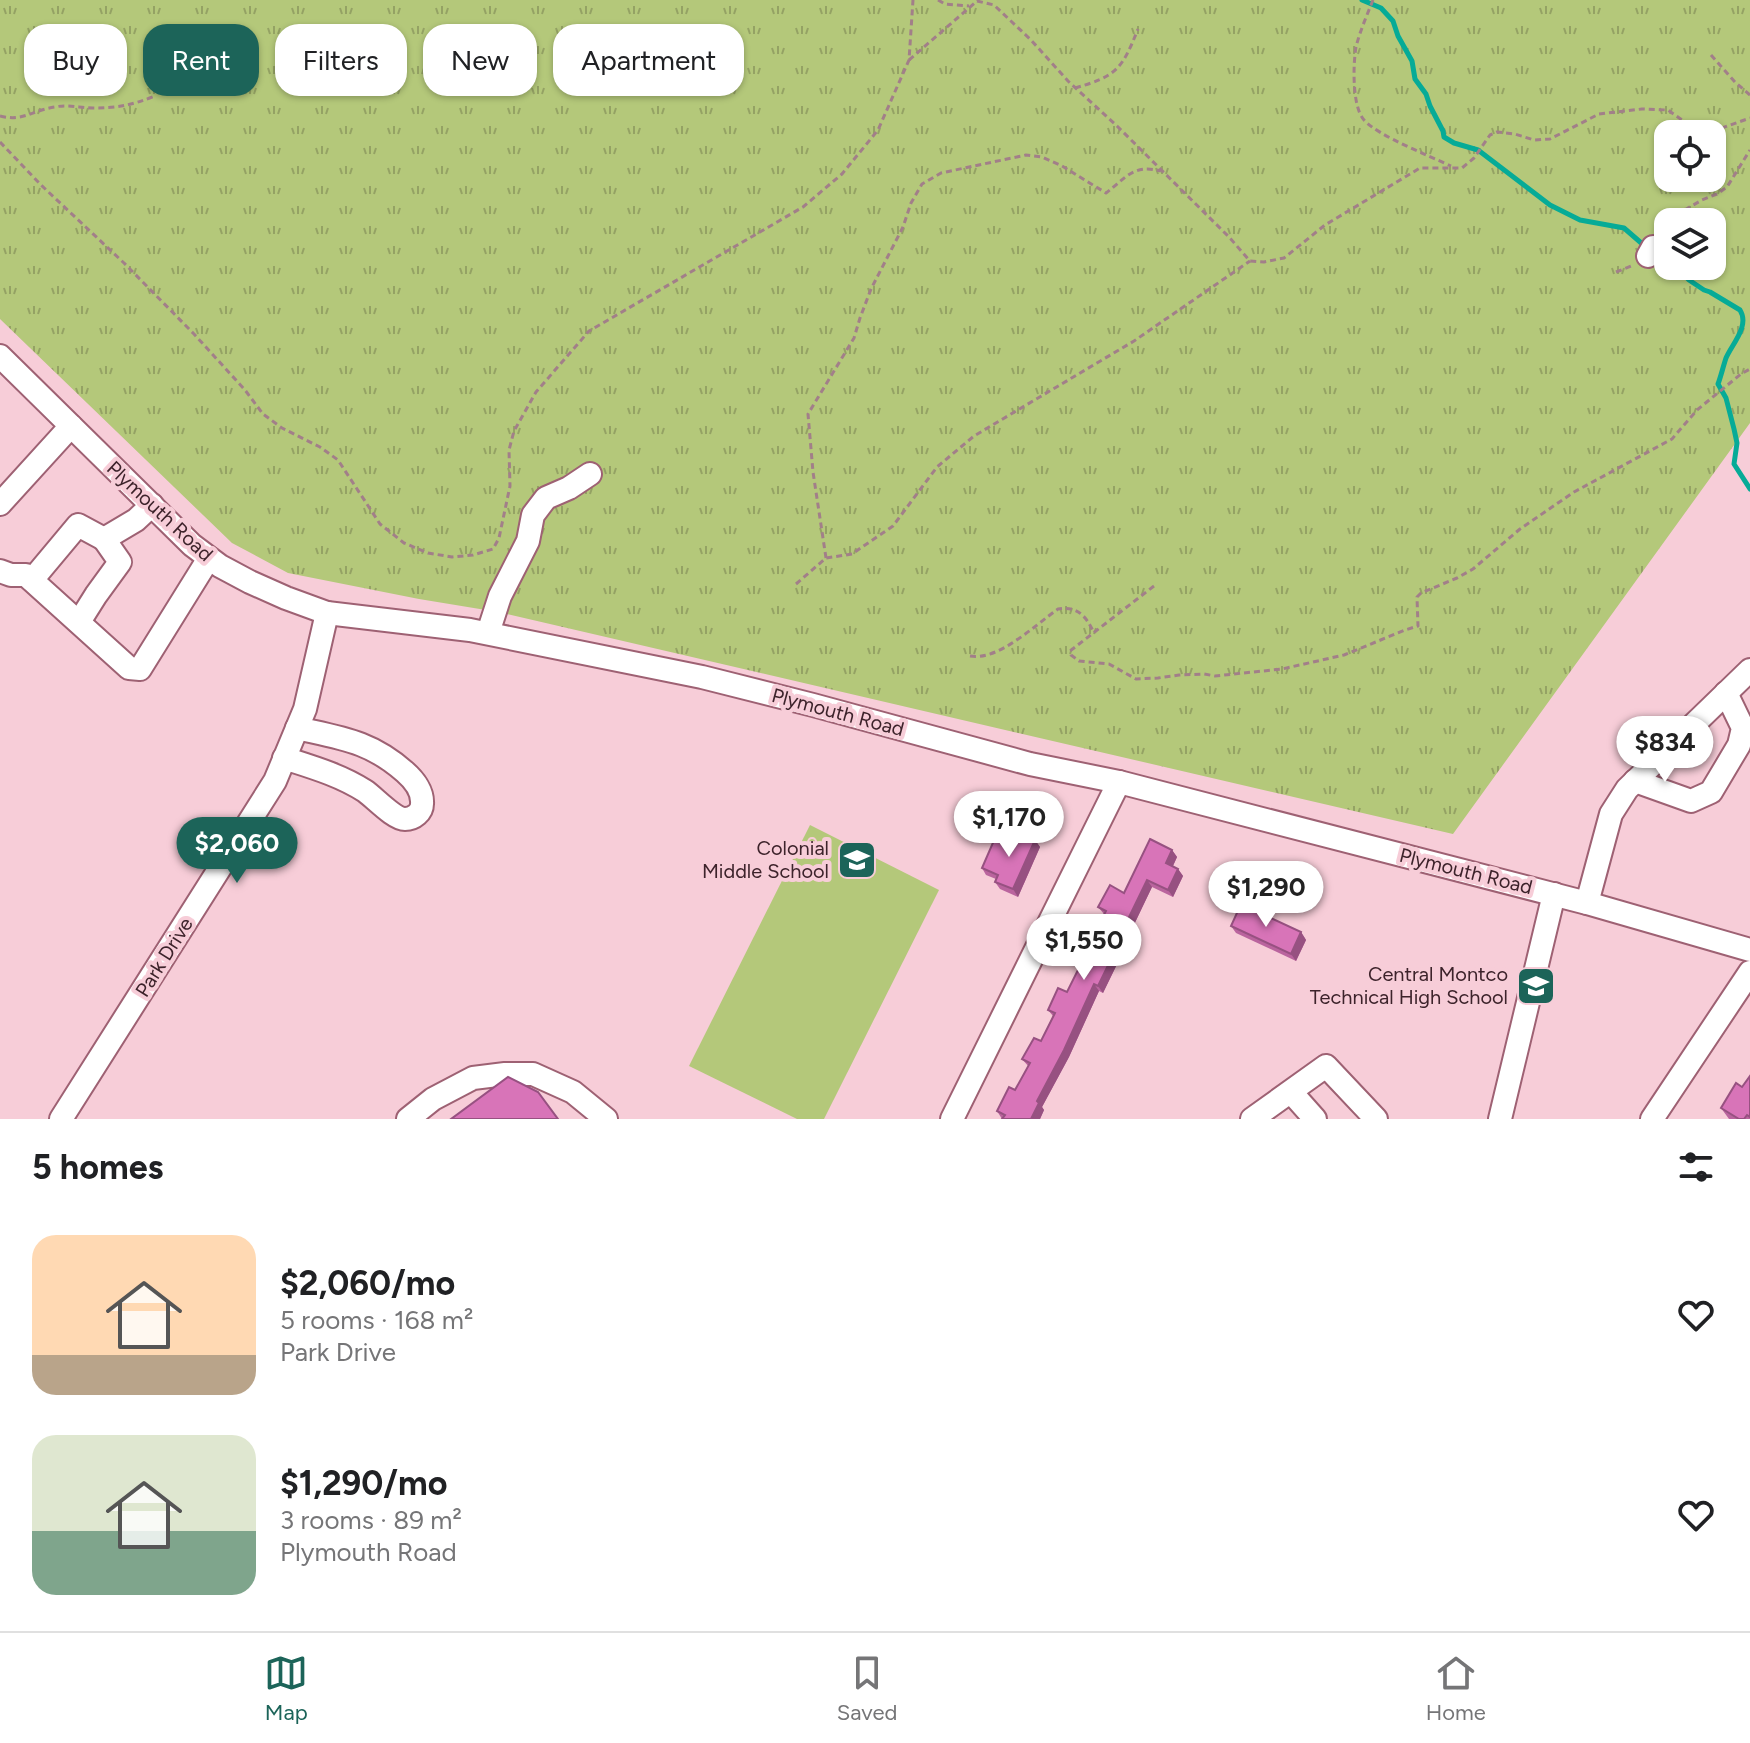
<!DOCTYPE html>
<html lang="en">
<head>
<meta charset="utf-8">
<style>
	:root { --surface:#fff; --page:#f6f6f6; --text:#202124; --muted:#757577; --line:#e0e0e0; --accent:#1c6459 }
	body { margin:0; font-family:Figtree,sans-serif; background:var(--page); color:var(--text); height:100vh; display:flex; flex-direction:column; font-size:30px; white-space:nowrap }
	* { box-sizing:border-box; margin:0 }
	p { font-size:26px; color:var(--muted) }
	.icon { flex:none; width:44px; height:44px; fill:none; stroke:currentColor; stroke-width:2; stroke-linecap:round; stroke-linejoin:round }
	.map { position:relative; height:1119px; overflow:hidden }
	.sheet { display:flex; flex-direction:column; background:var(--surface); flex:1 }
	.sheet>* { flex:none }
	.top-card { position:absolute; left:24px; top:24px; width:800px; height:72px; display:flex; gap:16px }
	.controls { position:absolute; left:1654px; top:120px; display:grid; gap:16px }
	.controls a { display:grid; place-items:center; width:72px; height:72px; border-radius:16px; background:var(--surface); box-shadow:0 2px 6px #0004; font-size:40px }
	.price { position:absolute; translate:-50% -68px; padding:0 18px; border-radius:28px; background:#fff; color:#222; font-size:26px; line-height:52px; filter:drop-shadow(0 2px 4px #0008) }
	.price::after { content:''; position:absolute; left:50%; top:48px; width:24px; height:18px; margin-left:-12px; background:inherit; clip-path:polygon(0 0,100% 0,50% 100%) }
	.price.selected { background:var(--accent); color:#fff }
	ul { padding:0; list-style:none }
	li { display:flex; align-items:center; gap:24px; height:200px; padding:0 32px }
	li span { display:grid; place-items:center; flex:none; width:224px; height:160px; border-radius:24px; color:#555 }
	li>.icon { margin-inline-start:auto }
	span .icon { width:96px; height:96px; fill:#fffc; stroke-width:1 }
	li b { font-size:34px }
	h2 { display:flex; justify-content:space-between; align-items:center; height:96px; padding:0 32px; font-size:34px }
	.chip { padding:0 28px; border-radius:24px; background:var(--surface); box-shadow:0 2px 6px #0004; font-size:28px; line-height:72px }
	.chip.selected { background:var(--accent); color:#fff }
	.tabs { display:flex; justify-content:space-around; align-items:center; height:112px; border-top:2px solid var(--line); background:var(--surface); font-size:22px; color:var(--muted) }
	.tabs a { display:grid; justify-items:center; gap:4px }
	.tabs .selected { color:var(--accent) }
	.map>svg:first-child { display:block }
	.grass { fill:url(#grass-tufts); fill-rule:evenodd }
	.pitch { fill:#b4c87a }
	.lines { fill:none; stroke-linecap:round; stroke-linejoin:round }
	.stream { stroke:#06ab97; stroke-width:5 }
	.minor-casing { stroke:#9e6173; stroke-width:26 }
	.path { stroke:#a27f89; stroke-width:3; stroke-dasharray:6 4; stroke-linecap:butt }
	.minor { stroke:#fff; stroke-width:22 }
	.wall { fill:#ba649e }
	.shaded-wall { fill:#975181 }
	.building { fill:#d874b8; stroke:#975181; stroke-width:2 }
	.labels { text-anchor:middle; stroke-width:8; stroke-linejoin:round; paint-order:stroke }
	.street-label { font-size:20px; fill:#3d232b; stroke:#f7cdd8 }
	.poi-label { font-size:20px; fill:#3d232b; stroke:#f7cdd8; text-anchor:end }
</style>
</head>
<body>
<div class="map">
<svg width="1750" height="1119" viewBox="0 0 1750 1119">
	<defs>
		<pattern id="grass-tufts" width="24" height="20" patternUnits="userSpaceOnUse" patternTransform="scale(2)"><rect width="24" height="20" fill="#b4c87a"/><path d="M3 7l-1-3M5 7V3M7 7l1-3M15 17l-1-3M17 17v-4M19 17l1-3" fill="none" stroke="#94a264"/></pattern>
	</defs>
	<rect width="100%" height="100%" fill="#f7cdd8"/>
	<path class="grass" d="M 0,0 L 1750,0 L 1750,423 L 1453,834 L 498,612 L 419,599 L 288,573 L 232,543 L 0,319 ZM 1668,134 L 1712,134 L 1712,178 L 1668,178 ZM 1668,222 L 1712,222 L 1712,266 L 1668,266 Z"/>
	<polygon class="pitch" points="810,825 939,890 824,1119 797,1119 689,1066"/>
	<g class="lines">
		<g class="stream">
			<polyline points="1362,0 1381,8 1393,21 1398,36 1412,61 1415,79 1426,94 1430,106 1443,131 1444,137 1454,143 1478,150 1550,205 1580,220 1624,228 1647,248"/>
			<polyline points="1655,254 1668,262"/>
			<path d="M 1675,266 L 1689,280 L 1704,290 L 1710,292 L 1740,310 C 1750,326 1732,344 1726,358 C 1723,367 1721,376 1718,384 L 1726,398 L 1734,429 L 1737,443 L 1734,464 L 1750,489"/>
		</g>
		<defs>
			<g id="minor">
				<polyline points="1648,256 1653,247"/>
				<polyline points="0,356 192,545 220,566 250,582 286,598 327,613 470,630 702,677 813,705 1030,764 1119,782 1587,903 1750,950"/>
				<polyline points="0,504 71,426"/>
				<polyline points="0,571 11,575 26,575 129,668 140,669 209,558"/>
				<polyline points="32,580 78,525 104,539"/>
				<polyline points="79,622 96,595 120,562 104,539 136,520 152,505"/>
				<polyline points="488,633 500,596 528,541 533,515 546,498 569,488 590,474"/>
				<path d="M 284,758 C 312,767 340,775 365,791 C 375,798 394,819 405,819 C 414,819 422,812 422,804 C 423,791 413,779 405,772 C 370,741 341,738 297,728"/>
				<polyline points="1635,781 1691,801 1711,792 1739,745 1743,728 1726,693"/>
				<polyline points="1587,903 1611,814 1627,789 1750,670"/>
				<polyline points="1291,1092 1315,1119"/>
				<polyline points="61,1119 275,781 305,709 327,613"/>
				<polyline points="408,1119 433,1099 473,1078 505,1074 533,1074 573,1092 606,1119"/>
				<polyline points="952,1119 1119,782"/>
				<polyline points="1252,1119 1326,1066 1376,1119"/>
				<polyline points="1500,1119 1554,894"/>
				<polyline points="1652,1119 1750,972"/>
			</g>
		</defs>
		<use href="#minor" class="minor-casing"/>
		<g class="path">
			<polyline points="938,0 945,4 969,6"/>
			<path d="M 1373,0 C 1367,15 1360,31 1356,47 C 1353,64 1352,107 1364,120 C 1378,136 1430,156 1451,166"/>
			<polyline points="1711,55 1735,82 1750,95"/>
			<polyline points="909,60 977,1 994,5 1031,40 1068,81 1117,126 1229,237 1250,261 1264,262 1284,258 1325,225 1420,168 1462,168 1474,158 1490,135 1497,132 1515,134 1534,140 1550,139 1599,114 1642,109 1668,110 1699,132 1716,130 1750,118"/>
			<path d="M 1075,88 C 1117,76 1122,69 1138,29"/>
			<path d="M 0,116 C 23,122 33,110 55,107 C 68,104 80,108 93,108 C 118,108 132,105 155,96"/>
			<polyline points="0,142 41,185 124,263 194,334 245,390 263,414 282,428 320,447 338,460 380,524 404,543 428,553 452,557 473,555 493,549 499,538 510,486 509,450 514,431 536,392 589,331 803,207 842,174 878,130 909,60 913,0"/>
			<polyline points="1669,222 1681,212 1702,200 1717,194 1727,187 1750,150"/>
			<polyline points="1616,272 1631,266"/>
			<path d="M 826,558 L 813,472 L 808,414 L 854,338 L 860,318 L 871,289 L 903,227 L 911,203 L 922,184 L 941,173 L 1026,155 L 1042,157 L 1062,166 L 1106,193 C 1127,177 1133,164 1161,171"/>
			<polyline points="796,584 826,558 852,554 893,526 937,467 974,436 1134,341 1250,261"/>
			<polyline points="1154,586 1070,651 1071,655 1079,661 1109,664 1136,679 1158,678 1179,675 1204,674 1215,676 1282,669 1344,655 1405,630 1418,626 1417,597 1421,593 1457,578 1473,569 1520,529 1574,492 1672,439 1697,410 1741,374 1750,369"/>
			<path d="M 970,656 C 999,661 1035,625 1058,609 C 1078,606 1086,616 1094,633"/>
		</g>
		<use href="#minor" class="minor"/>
	</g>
	<g class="wall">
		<polygon points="1035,840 1040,847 1018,897 1000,889 995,882 996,879 986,875 982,868 1009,844"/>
		<polygon points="1172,850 1177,857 1173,866 1178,869 1183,876 1173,897 1152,887 1119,956 1120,958 1103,993 1099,991 1069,1057 1042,1107 1044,1110 1040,1119 1002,1119 997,1111 1015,1090 1029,1067 1022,1059 1041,1041 1053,1016 1048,1010 1067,992 1080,966 1074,958 1091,939 1104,914 1098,907 1124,893"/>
		<polygon points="1231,926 1301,932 1306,940 1296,961 1236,933"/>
		<polygon points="1750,1076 1750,1119 1729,1119 1721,1108 1742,1087"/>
	</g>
	<g class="shaded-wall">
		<polygon points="1035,840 1040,847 1018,897 1013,889"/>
		<polygon points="1172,850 1177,857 1171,870 1166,863"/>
		<polygon points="1178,869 1183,876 1173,897 1168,890"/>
		<polygon points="1147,880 1152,887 1119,956 1120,958 1103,993 1098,986 1113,950"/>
		<polygon points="1301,932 1306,940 1296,961 1291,954"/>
		<polygon points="1094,984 1099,991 1069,1057 1042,1107 1044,1110 1040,1119 1031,1119 1037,1101"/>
	</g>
	<g class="building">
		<polygon points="1015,831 1035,840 1013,889 995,882 998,875 982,868 995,838 1009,844"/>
		<polygon points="1150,839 1172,850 1166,863 1178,869 1168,890 1147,880 1113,950 1115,951 1098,986 1094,984 1064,1050 1037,1101 1039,1103 1031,1119 1002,1119 1005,1115 997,1111 1009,1087 1015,1090 1030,1063 1022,1059 1034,1038 1041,1041 1055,1013 1048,1010 1058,988 1067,992 1082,962 1074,958 1085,936 1091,939 1106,911 1098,907 1110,885 1124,893"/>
		<polygon points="1241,904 1301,932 1291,954 1231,926"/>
		<polygon points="1750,1076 1750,1117 1747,1115 1744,1119 1739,1119 1721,1108 1736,1083 1742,1087"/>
		<polygon points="508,1077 538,1092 558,1119 451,1119"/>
	</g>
	<defs>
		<symbol id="school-square" viewBox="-11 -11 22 22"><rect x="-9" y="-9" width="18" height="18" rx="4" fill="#1c6459" stroke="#f7cdd8"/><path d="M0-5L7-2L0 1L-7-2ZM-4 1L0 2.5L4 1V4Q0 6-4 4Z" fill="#fff"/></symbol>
	</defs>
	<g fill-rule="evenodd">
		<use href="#school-square" x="835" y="838" width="44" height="44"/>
		<use href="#school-square" x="1514" y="964" width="44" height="44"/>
	</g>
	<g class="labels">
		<g class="street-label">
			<text transform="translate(160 511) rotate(43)" y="7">Plymouth Road</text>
			<text transform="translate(838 712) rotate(15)" y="7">Plymouth Road</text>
			<text transform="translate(1466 871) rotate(14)" y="7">Plymouth Road</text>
			<text transform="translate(164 957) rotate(-58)" y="7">Park Drive</text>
		</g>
		<g class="poi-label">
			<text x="829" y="855">Colonial<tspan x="829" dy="23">Middle School</tspan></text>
			<text x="1508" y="981">Central Montco<tspan x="1508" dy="23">Technical High School</tspan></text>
		</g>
	</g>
</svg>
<div class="controls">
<a><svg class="icon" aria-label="locate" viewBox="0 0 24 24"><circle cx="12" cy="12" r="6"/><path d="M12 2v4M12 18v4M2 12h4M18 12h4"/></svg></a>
<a><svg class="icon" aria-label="layers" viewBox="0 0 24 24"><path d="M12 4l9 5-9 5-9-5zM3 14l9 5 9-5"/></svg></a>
</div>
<b class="price" style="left:1665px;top:784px">$834</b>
<b class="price" style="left:1009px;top:859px">$1,170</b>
<b class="price selected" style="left:237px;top:885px">$2,060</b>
<b class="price" style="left:1266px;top:929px">$1,290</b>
<b class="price" style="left:1084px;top:982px">$1,550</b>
<div class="top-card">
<a class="chip">Buy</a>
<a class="chip selected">Rent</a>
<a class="chip">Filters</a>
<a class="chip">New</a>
<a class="chip">Apartment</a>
</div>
</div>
<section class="sheet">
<h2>5 homes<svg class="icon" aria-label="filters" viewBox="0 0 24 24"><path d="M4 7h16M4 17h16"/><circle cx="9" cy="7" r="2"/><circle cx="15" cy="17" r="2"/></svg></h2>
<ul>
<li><span style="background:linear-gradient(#ffd9b3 75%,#b9a48a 0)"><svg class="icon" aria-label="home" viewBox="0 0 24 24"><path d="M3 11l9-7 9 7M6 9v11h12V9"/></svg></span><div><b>$2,060/mo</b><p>5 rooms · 168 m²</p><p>Park Drive</p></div><svg class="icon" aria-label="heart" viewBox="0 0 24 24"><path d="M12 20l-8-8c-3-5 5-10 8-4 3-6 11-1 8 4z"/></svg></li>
<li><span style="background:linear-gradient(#dfe7d0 60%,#7fa58c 0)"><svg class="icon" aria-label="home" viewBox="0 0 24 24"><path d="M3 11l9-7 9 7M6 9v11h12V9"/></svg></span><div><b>$1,290/mo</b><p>3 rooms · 89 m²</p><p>Plymouth Road</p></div><svg class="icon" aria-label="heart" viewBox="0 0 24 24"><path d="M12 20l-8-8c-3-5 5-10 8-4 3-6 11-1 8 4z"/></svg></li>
</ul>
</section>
<nav class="tabs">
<a class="selected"><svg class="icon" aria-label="map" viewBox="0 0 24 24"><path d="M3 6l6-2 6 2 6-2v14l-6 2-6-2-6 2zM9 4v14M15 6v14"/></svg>Map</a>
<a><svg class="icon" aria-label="saved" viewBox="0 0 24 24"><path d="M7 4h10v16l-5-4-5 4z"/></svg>Saved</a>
<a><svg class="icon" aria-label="home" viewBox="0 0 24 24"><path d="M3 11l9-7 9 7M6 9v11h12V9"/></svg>Home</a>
</nav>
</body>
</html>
